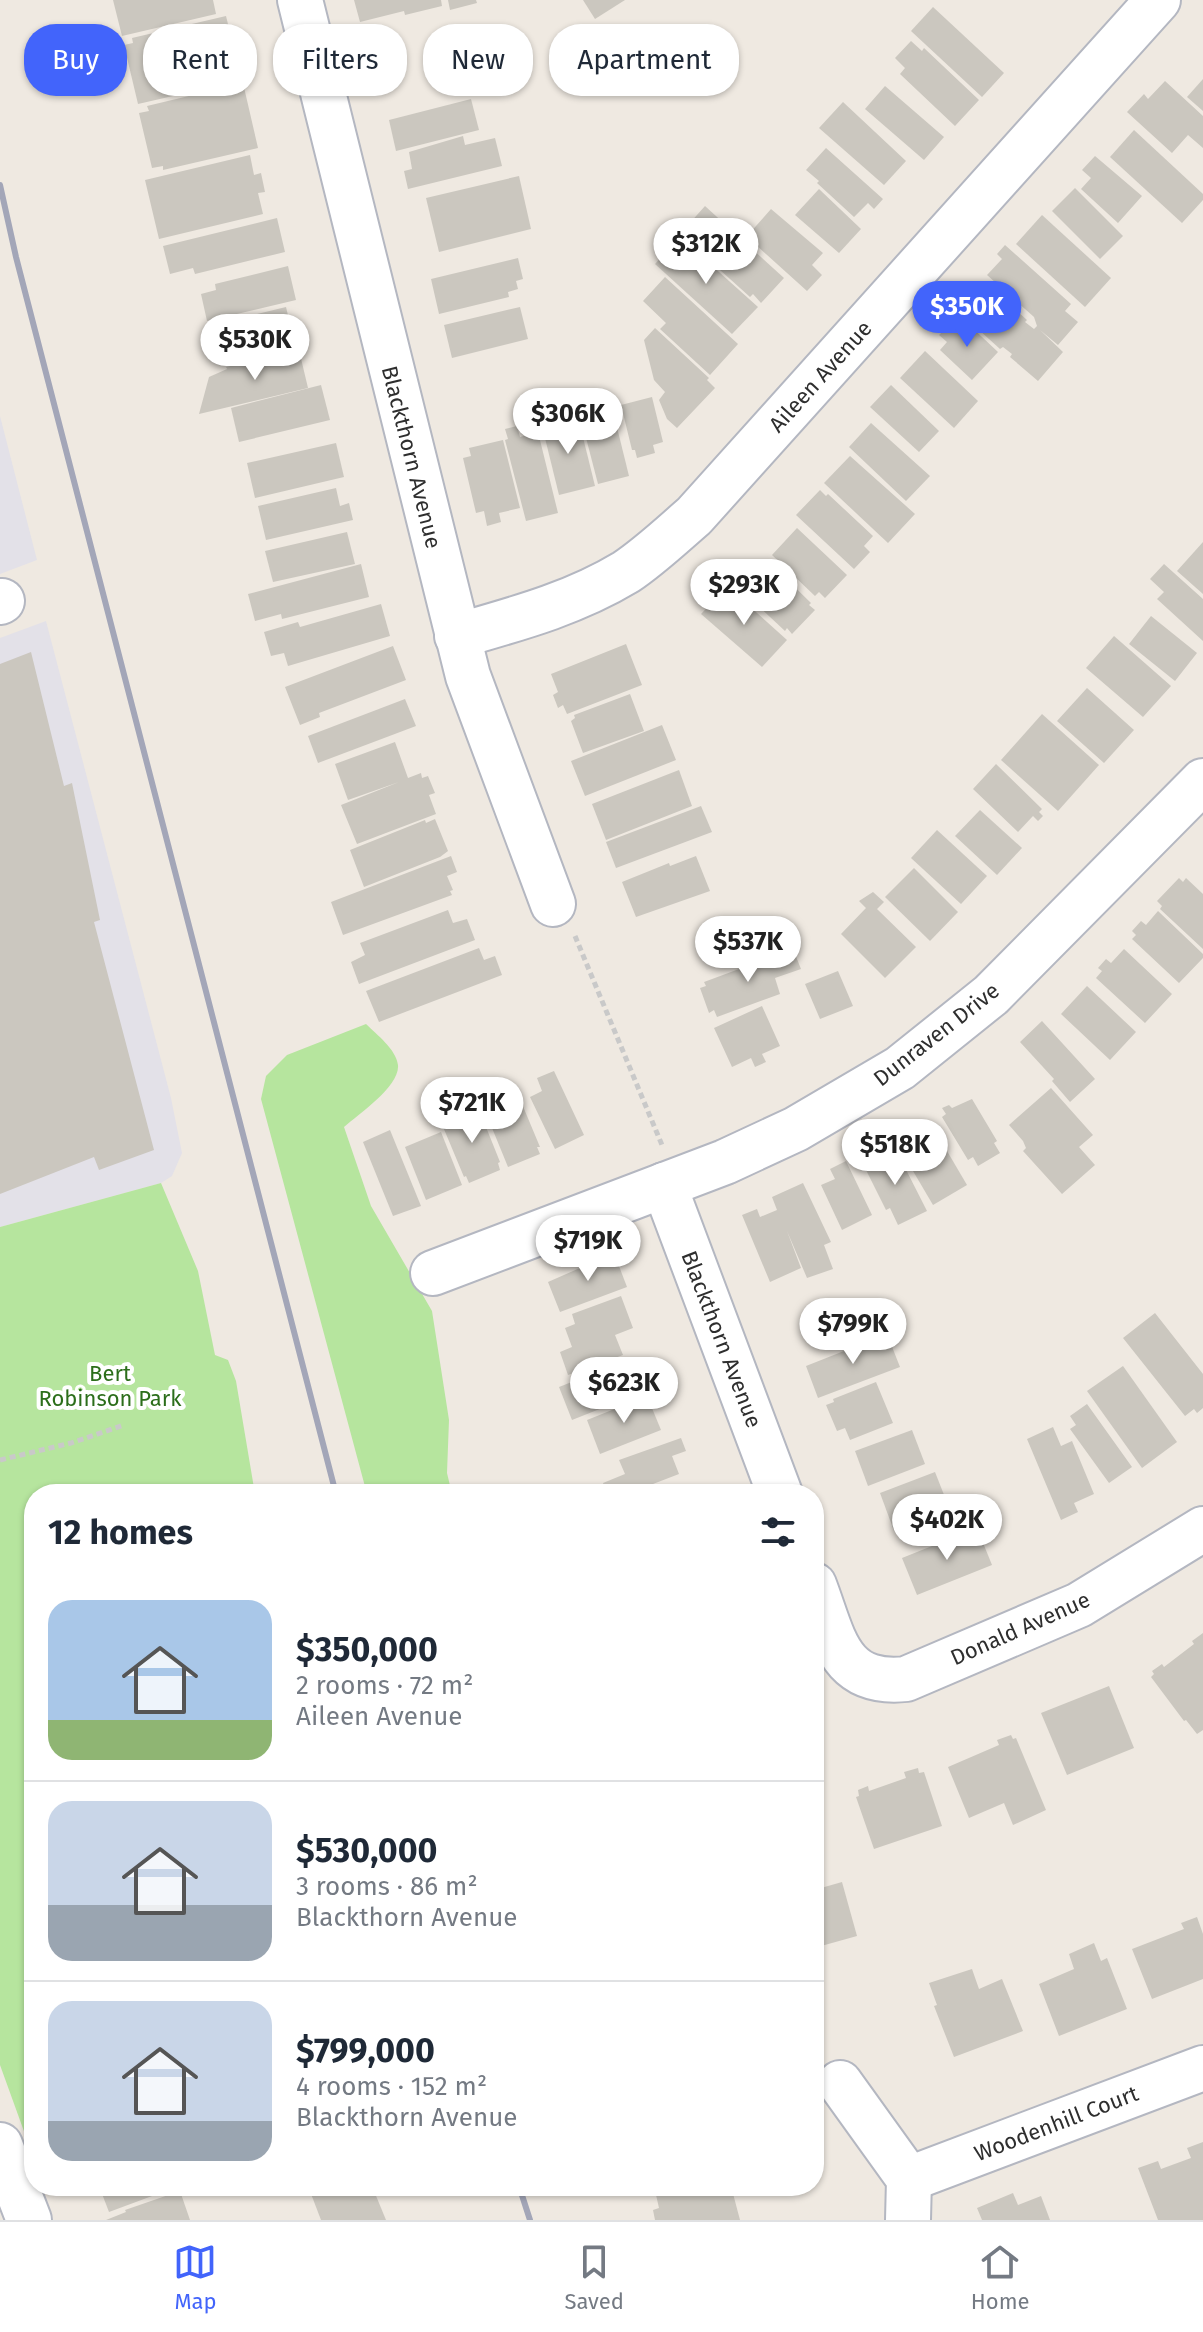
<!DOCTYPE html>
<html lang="en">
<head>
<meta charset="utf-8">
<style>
	:root { --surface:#fff; --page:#f6f6f7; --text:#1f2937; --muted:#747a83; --line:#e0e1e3; --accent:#4264fb }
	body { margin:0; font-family:"Fira Sans",sans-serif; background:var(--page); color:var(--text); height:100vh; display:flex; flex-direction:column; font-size:30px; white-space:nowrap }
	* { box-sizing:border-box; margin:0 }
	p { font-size:26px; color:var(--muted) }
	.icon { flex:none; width:44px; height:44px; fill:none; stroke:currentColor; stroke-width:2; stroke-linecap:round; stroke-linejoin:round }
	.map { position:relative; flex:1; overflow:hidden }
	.drawer { position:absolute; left:24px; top:1484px; width:800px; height:712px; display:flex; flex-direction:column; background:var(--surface); border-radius:32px; box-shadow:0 2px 6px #0004 }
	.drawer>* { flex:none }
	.top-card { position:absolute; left:24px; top:24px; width:800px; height:72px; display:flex; gap:16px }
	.price { position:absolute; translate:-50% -68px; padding:0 18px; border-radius:28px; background:#fff; color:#222; font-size:26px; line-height:52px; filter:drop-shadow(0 2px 4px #0008) }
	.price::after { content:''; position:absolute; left:50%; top:48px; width:24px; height:18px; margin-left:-12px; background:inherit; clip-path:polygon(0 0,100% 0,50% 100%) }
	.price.current { background:var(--accent); color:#fff }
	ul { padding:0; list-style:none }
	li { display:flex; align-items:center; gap:24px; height:200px; padding:0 24px }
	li+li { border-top:2px solid var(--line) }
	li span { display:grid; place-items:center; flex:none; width:224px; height:160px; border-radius:24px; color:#555 }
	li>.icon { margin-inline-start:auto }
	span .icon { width:96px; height:96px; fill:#fffc; stroke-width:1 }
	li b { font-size:34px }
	h2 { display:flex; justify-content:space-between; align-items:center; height:96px; padding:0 24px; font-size:34px }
	.pill { padding:0 28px; border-radius:32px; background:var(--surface); box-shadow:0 2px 6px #0004; font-size:28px; line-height:72px }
	.pill.current { background:var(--accent); color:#fff }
	.dock { display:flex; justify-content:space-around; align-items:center; height:112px; border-top:2px solid var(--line); background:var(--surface); font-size:22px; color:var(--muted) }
	.dock a { display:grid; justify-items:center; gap:4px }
	.dock .current { color:var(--accent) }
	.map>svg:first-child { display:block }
	.industrial { fill:#e3e1e8 }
	.green { fill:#b6e59e }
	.building { fill:#cbc7bf }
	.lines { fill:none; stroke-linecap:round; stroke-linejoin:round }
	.minor-casing { stroke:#b4b7c1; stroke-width:48 }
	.path { stroke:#c9c9c9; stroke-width:5; stroke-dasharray:6 4; stroke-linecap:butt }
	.minor { stroke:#fff; stroke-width:44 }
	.rail { stroke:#a3a6b8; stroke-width:6 }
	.labels { text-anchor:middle; stroke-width:8; stroke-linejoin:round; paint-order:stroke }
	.street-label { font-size:22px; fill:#2e2e2e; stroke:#fff }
	.park-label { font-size:22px; fill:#2c6e1b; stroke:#fff }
</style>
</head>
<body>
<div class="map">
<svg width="1203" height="2220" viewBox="0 0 1203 2220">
	<rect width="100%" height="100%" fill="#efe9e1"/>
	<g class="industrial">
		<polygon points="0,416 37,560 0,574"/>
		<polygon points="46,621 171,1098 182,1153 172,1176 161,1183 0,1227 0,638"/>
	</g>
	<g class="green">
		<path d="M 366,1024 C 377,1035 396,1049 398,1065 C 400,1086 359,1114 344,1127 L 371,1206 L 432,1311 L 449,1420 L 447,1473 L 452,1494 L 367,1494 L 261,1099 L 266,1076 L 287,1055 Z"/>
		<polygon points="161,1183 198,1271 215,1355 228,1360 236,1381 255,1494 34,1494 34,2159 0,2065 0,1227"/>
	</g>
	<g class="building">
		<polygon points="113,0 213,0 216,14 122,36"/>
		<polygon points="354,0 441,0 442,6 405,15 404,11 360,22"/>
		<polygon points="448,0 476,0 477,3 450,10"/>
		<polygon points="583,0 625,0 595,19"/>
		<polygon points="933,7 1004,73 982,97 911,31"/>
		<polygon points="226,16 241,77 233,79 234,82 138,104 124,45 133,43 132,38"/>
		<polygon points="911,41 922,51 924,48 979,100 955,126 900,74 905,68 895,58"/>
		<polygon points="1203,79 1203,111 1187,97"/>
		<polygon points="1165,81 1203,116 1203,148 1188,135 1172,153 1127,112 1144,94 1148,99"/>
		<polygon points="243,83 258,148 163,170 163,166 152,168 139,113 149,111 147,106"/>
		<polygon points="885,86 944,137 924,160 865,109"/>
		<polygon points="471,99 479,130 396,151 389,120"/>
		<polygon points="843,102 906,161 884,185 819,128"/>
		<polygon points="1134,130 1203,194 1203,200 1182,223 1110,157"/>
		<polygon points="463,136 465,145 495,138 502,166 408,189 404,171 412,169 409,152"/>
		<polygon points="826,148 883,199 874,209 868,203 854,217 817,183 819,181 806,170"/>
		<polygon points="250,155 254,175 261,173 265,192 258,193 263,214 159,239 145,180"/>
		<polygon points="1095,156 1142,196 1118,223 1081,189 1091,178 1082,170"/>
		<polygon points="519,176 531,229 439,252 426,198"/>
		<polygon points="1075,188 1123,236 1100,259 1052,211"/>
		<polygon points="819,189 861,229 839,253 795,215"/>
		<polygon points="705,206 784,278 761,303 753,294 750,297 680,234"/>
		<polygon points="771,209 823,253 812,265 822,275 807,291 756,245 757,243 748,235"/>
		<polygon points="1042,215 1111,278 1085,307 1016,244"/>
		<polygon points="277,218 285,252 195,274 193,268 170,274 163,246"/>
		<polygon points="680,237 758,307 732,334 655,264"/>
		<polygon points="1005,245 1071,304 1065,311 1078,322 1058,345 1040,330 1063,352 1038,381 1010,357 1012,354 1003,347 1000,349 968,320 994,290 1027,320 1025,322 1034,329 1037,326 1034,317 987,275 1002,259 997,254"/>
		<polygon points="518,258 523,279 516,281 518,289 508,292 509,297 439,314 431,279"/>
		<polygon points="288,266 296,300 207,321 201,294 216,290 215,284"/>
		<polygon points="665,277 738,344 710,375 660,329 666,323 643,301"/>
		<polygon points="286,307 294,340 218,358 215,342 208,344 205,330 213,328 212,325"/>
		<polygon points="520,307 528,339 452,358 444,325"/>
		<polygon points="965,321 998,352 972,380 940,350 947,342 939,335 951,324 957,329"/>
		<polygon points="655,328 709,378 707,380 715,388 677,428 667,419 659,400 665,392 654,380 644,340"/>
		<polygon points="299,350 308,388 199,414 209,377 227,369 226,367"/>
		<polygon points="925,351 978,401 954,428 900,378"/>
		<polygon points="321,385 330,420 239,442 231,408"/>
		<polygon points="891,385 939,431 919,452 870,407"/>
		<polygon points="652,397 663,442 653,445 655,453 637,458 635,450 632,450 621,405"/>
		<polygon points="610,399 629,476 598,484 578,407"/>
		<polygon points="578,417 595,486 559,495 542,426"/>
		<polygon points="871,423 930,476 906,501 849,447"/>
		<polygon points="517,426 520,437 538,432 558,513 526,521 505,440 508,439 505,429"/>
		<polygon points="503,440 520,508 499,513 501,522 487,526 484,511 476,513 463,458 471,456 469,448"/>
		<polygon points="336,443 344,477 255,498 247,463"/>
		<polygon points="850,456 915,514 888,543 824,483"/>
		<polygon points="336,488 340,506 349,503 353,520 266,540 258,506"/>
		<polygon points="820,490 826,496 828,494 873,536 864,546 870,552 854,569 796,515"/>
		<polygon points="797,528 847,575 825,598 819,592 815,596 772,555"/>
		<polygon points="347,532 355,564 273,582 265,551"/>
		<polygon points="1203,542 1203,594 1177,571"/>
		<polygon points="767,560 811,603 809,605 815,610 792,634 787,628 785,631 740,589 742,586 734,579 748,564 756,572"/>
		<polygon points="361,564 369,597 282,619 281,614 255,621 248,594"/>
		<polygon points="1164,564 1203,599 1203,641 1157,599 1164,592 1150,579"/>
		<polygon points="727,586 787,640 762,667 701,614"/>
		<polygon points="381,604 390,636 288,666 284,653 271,656 264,632 298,622 300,627"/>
		<polygon points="1151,616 1197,653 1175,681 1129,644"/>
		<polygon points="1114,636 1171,686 1143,717 1086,668"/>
		<polygon points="626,644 642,685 567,714 563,705 558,708 553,695 558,692 551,674"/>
		<polygon points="393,646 406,680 319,713 320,717 300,725 285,687"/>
		<polygon points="31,652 64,786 72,783 100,920 94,922 154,1150 99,1170 94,1157 0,1194 0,664"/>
		<polygon points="1087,688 1134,730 1104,763 1057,721"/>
		<polygon points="630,694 644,731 583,753 571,721 575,718 574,715"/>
		<polygon points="405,699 416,726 318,763 308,736"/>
		<polygon points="1042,714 1099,765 1058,811 1001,760"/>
		<polygon points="662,725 676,760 585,796 571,761"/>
		<polygon points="395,742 408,778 421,773 422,778 428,776 435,793 429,795 436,814 357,844 341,805 399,782 348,800 335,764"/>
		<polygon points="996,764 1042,809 1039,812 1043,816 1038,821 1033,816 1018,832 973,789"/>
		<polygon points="679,770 692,806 606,840 592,804"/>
		<polygon points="701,806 712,832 616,868 606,842"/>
		<polygon points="980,810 1022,848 997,875 955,836"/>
		<polygon points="435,819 448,851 440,857 364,887 350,850 425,820 426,823"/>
		<polygon points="937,830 987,876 961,904 911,858"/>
		<polygon points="451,856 457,872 447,876 453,890 450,891 452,895 343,935 331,902"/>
		<polygon points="696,856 710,891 636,917 622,882 669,863 670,866"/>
		<polygon points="914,868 958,912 930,941 885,897"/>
		<polygon points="1179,878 1183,882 1186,878 1203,894 1203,949 1160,909 1162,906 1157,901"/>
		<polygon points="873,892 884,902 877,909 916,947 885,978 841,934 866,908 859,901"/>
		<polygon points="448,910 453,923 467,919 475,940 359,984 351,962 365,955 360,943"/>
		<polygon points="1158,911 1203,954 1203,958 1179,983 1132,939 1136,935 1132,931 1141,921 1146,925"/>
		<polygon points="479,948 484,960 495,956 502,975 379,1022 366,991"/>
		<polygon points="793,949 801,969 775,978 780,994 717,1017 714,1010 709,1013 700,988 706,986 704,982"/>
		<polygon points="1124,949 1172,994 1145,1023 1096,978 1102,971 1098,968 1106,959 1111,963"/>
		<polygon points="838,971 853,1006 820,1019 805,984"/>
		<polygon points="1087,986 1136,1032 1110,1060 1061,1014"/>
		<polygon points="762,1006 780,1046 762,1054 766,1062 755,1067 751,1058 732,1067 714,1028"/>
		<polygon points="1042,1021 1095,1079 1070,1102 1052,1081 1054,1079 1020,1042"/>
		<polygon points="554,1071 584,1135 555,1149 530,1097 542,1091 537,1078"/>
		<polygon points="1051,1088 1093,1135 1079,1147 1095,1165 1062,1194 1023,1151 1026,1148 1023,1141 1009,1125"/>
		<polygon points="517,1092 540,1147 537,1147 540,1154 508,1167 483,1106"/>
		<polygon points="972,1099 997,1141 994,1143 1000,1153 978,1166 973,1157 968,1160 942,1117 946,1114 942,1108 949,1105 952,1108"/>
		<polygon points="478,1107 500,1162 498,1163 500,1170 469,1183 466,1176 464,1177 441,1122"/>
		<polygon points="390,1130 421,1206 393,1216 363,1142"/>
		<polygon points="441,1132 462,1185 426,1200 405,1147"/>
		<polygon points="937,1134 967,1185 933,1205 903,1154"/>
		<polygon points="895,1148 927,1211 898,1225 890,1208 886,1210 863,1164"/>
		<polygon points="846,1161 872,1215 842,1230 821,1185 835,1179 830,1169"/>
		<polygon points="803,1183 831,1242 824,1245 833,1269 807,1278 787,1231 801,1268 770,1282 742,1215 757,1209 760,1217 777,1210 772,1197"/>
		<polygon points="614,1253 627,1287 560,1312 548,1282"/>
		<polygon points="621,1296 633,1328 615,1335 623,1355 568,1375 560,1352 572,1347 565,1328 575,1324 572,1314"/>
		<polygon points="1155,1313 1203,1374 1203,1408 1197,1413 1194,1409 1185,1416 1123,1338"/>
		<polygon points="887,1334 900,1367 818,1398 806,1366"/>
		<polygon points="633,1358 645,1391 572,1420 559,1387"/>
		<polygon points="1123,1366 1177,1442 1142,1468 1087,1391"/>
		<polygon points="876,1382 893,1423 850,1440 845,1428 837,1431 826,1405 834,1402 833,1399"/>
		<polygon points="647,1396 661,1430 600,1454 587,1420"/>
		<polygon points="1087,1404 1132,1467 1109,1483 1070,1429 1076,1425 1070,1416"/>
		<polygon points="1053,1427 1061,1446 1072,1441 1094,1494 1074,1503 1078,1512 1061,1520 1027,1439"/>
		<polygon points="912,1430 925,1464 868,1486 855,1451"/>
		<polygon points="681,1438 686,1451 672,1456 679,1474 627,1494 607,1494 603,1483 625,1474 619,1460"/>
		<polygon points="935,1472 950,1510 894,1531 880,1493"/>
		<polygon points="977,1528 992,1565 917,1595 902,1558"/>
		<polygon points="1203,1633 1203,1730 1197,1734 1186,1720 1184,1721 1151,1677 1154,1674 1152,1671 1162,1664 1164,1667 1194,1644 1192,1641"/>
		<polygon points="1109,1686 1134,1748 1067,1775 1041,1713"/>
		<polygon points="1011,1735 1013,1739 1016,1738 1046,1810 1013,1825 1004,1803 969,1818 948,1767 999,1745 997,1740"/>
		<polygon points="918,1768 919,1773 924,1772 942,1826 874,1849 856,1797 859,1796 858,1790 868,1786 869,1791 906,1778 904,1772"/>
		<polygon points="842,1882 857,1936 814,1948 814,1890"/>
		<polygon points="1197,1917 1203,1934 1203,1979 1152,1999 1132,1949 1184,1929 1181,1923"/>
		<polygon points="1094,1943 1101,1961 1107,1958 1127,2009 1059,2036 1039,1984 1074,1969 1069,1954"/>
		<polygon points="972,1969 979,1989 1002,1979 1023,2031 954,2057 934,2006 937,2005 929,1983"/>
		<polygon points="1203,2142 1203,2220 1158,2220 1138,2168 1158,2161 1161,2169 1191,2158 1187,2148"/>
		<polygon points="99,2186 179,2186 109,2212"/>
		<polygon points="308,2186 372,2186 386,2220 321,2220"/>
		<polygon points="654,2186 731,2186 740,2220 655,2220 653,2210 659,2208"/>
		<polygon points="180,2191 190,2220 106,2220 126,2212 125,2210"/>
		<polygon points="1013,2193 1018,2205 1041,2196 1050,2220 982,2220 977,2208"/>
	</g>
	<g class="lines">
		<defs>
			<g id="minor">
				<polyline points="300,0 468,676 553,904"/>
				<polyline points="0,602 2,601"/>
				<path d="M 457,636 C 516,619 573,604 626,572 C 650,556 672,535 694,516 L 1158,0"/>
				<polyline points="664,1185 780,1494"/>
				<polyline points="433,1273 725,1162 796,1129 900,1068 991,995 1203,781"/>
				<path d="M 814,1585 C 834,1637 838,1686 906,1679 L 1079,1605 L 1203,1529"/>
				<polyline points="840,2083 909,2179 908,2220"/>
				<polyline points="0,2145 29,2220"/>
				<polyline points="909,2179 1203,2068"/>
			</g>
		</defs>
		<use href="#minor" class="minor-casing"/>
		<g class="path">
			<polyline points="575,936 662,1145"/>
			<polyline points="0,1460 71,1443 124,1425"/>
		</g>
		<use href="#minor" class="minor"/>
		<g class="rail">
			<polyline points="0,185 16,257 336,1494"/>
			<polyline points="519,2186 530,2220"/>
		</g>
	</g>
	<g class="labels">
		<g class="street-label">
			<text transform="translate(820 376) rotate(-48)" y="8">Aileen Avenue</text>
			<text transform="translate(412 457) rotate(76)" y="8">Blackthorn Avenue</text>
			<text transform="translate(936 1034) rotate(-38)" y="8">Dunraven Drive</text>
			<text transform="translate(722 1339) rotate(69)" y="8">Blackthorn Avenue</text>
			<text transform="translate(1020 1628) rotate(-24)" y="8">Donald Avenue</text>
			<text transform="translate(1056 2123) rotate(-21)" y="8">Woodenhill Court</text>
		</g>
		<g class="park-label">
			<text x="110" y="1381">Bert<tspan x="110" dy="25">Robinson Park</tspan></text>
		</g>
	</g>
</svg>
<b class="price" style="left:706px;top:286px">$312K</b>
<b class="price current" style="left:967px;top:349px">$350K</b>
<b class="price" style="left:255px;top:382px">$530K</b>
<b class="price" style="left:568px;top:456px">$306K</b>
<b class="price" style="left:744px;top:627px">$293K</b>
<b class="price" style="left:748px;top:984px">$537K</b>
<b class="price" style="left:472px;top:1145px">$721K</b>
<b class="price" style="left:895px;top:1187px">$518K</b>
<b class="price" style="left:588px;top:1283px">$719K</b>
<b class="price" style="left:853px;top:1366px">$799K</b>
<b class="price" style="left:624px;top:1425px">$623K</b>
<b class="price" style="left:947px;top:1562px">$402K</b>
<div class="top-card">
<a class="pill current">Buy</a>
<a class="pill">Rent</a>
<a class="pill">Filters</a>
<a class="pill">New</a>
<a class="pill">Apartment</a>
</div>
<section class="drawer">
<h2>12 homes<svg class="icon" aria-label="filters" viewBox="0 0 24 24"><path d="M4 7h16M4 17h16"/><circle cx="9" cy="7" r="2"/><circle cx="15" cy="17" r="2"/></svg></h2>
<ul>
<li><span style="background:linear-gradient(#a9c7e8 75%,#8fb573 0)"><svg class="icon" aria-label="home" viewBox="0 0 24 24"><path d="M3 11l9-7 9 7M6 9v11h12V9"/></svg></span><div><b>$350,000</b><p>2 rooms · 72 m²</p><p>Aileen Avenue</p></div></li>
<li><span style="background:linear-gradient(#c9d6e8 65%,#9aa5b1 0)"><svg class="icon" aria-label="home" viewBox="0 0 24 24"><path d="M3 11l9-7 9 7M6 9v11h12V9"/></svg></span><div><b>$530,000</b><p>3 rooms · 86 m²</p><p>Blackthorn Avenue</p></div></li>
<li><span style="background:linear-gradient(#c9d6e8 75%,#9aa5b1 0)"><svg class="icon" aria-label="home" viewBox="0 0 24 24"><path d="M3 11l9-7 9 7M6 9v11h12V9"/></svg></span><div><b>$799,000</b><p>4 rooms · 152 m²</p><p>Blackthorn Avenue</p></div></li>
</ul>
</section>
</div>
<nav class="dock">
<a class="current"><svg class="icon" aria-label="map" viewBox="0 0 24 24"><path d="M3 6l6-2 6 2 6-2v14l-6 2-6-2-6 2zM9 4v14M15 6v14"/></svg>Map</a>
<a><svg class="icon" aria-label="saved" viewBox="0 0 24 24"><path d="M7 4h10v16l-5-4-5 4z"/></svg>Saved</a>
<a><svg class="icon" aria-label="home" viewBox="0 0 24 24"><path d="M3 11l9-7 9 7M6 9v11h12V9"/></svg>Home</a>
</nav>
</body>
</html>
